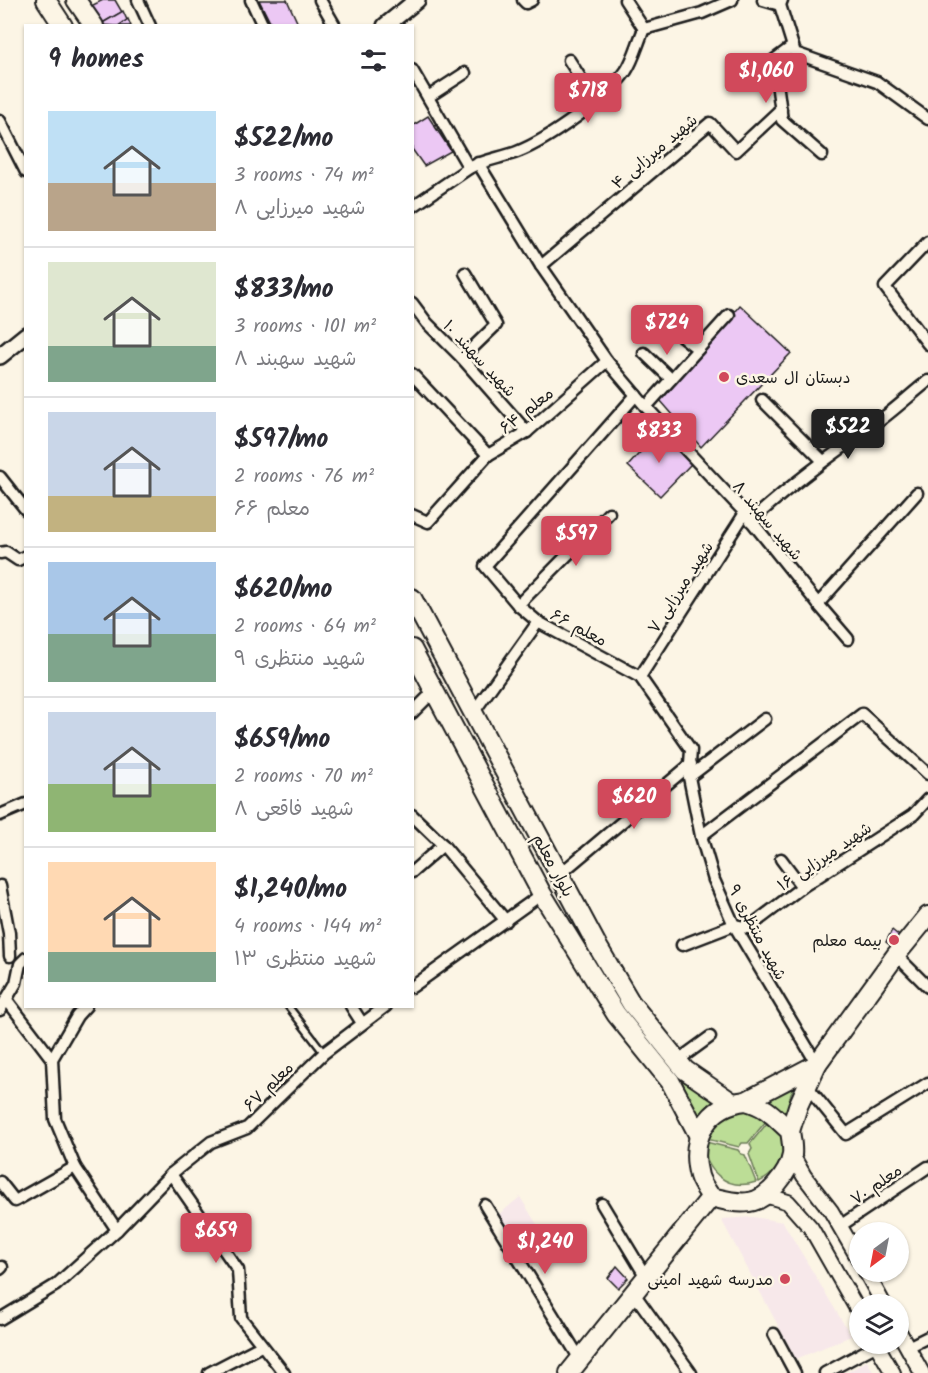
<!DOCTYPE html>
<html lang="en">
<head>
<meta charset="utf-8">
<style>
	:root { --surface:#fff; --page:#f7f7f7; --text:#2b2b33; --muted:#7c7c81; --line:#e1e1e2; --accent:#d1495b }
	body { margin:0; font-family:Kalam,"Playpen Sans Arabic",sans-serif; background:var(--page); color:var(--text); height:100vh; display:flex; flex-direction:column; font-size:22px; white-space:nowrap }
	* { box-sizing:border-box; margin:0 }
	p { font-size:20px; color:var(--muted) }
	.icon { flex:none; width:33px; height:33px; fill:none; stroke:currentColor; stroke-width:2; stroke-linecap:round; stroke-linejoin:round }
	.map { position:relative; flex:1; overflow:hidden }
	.drawer { position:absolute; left:24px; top:24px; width:390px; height:984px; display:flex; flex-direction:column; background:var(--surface); border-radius:0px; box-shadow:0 2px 4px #0004 }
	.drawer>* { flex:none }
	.needle { width:39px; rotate:212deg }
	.controls { position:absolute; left:849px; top:1222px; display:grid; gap:12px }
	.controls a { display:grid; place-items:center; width:60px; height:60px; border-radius:50%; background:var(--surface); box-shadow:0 2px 4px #0004; font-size:30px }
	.price { position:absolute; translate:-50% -51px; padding:0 14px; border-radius:6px; background:var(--accent); color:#fff; font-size:20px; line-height:39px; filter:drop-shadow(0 2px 3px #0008) }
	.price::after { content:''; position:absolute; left:50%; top:36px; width:18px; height:14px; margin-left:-9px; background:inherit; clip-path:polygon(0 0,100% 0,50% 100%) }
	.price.selected { background:#222; color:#fff }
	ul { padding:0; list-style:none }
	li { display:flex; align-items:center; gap:18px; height:150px; padding:0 24px }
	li+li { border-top:2px solid var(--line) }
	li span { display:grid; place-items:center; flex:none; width:168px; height:120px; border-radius:0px; color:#555 }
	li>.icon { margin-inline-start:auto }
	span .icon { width:72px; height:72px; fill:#fffc; stroke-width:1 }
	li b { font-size:26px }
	h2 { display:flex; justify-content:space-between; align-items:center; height:72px; padding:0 24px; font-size:26px }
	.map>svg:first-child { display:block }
	.built { fill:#f7e8ea }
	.green { fill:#bcdd96; stroke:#6c7c59; stroke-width:1.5 }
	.building { fill:#ecc8f4; stroke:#1c1c1c; stroke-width:1.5 }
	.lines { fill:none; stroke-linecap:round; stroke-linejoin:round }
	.service-casing { stroke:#1c1c1c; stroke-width:10 }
	.minor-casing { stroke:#1c1c1c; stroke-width:15 }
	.tertiary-casing { stroke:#1c1c1c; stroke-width:18 }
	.secondary-casing { stroke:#1c1c1c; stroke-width:20 }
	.primary-casing { stroke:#1c1c1c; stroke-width:22 }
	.service { stroke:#fcf5e5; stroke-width:5 }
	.minor { stroke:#fcf5e5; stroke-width:10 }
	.tertiary { stroke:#fcf5e5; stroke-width:14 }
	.secondary { stroke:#fcf5e5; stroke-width:15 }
	.primary { stroke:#fcf5e5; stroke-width:18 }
	.poi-dot { fill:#d1495b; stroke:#fcf5e5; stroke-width:2 }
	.labels { text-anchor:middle; stroke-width:5; stroke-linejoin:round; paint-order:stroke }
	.street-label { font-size:16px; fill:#1c1c1c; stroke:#fcf5e5 }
	.poi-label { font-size:16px; fill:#1c1c1c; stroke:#fcf5e5; text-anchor:end }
</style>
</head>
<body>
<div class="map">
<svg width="928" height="1373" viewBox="0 0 928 1373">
	<rect width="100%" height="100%" fill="#fcf5e5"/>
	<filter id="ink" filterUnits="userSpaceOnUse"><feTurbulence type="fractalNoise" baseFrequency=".0167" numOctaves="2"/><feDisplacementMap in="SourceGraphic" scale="12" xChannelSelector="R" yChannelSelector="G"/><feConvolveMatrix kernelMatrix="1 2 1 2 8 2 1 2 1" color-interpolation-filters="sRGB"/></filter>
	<g filter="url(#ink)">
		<g class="built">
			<polygon points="520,1197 541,1231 517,1249 498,1215"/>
			<polygon points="753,1217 783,1222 851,1336 796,1359 721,1219"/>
			<polygon points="867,1361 874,1373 846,1373"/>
		</g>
		<g class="green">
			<polygon points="808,1063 791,1093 784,1129 760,1103"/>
			<polygon points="683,1071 731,1102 703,1127 671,1081"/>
			<polygon points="734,1103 771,1115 748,1143 742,1143 739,1147 703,1138"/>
			<path d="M 773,1116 C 791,1136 785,1171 759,1182 L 749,1154 L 752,1149 L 750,1144 Z"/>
			<path d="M 702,1141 L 738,1150 L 741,1154 L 745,1155 L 756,1182 C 726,1192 705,1170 702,1141 Z"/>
		</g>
		<g class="building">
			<polygon points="103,0 115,0 122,12 99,25 87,8"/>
			<polygon points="259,0 287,0 299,26 272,26"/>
			<polygon points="123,11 127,20 118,26 99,25"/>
			<polygon points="128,19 131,26 119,26"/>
			<polygon points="428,116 451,151 424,166 412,149 412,126"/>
			<polygon points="740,305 791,353 701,447 660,400"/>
			<polygon points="659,431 691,464 660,496 628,466"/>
			<polygon points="892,930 903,939 895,949 886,942"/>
			<polygon points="617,1266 628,1278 618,1288 608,1278"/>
		</g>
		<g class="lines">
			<defs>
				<polyline id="service" points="288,1006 324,1053"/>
				<g id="minor">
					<polyline points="138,0 150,26"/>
					<polyline points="251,0 263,26"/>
					<polyline points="320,0 335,26"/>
					<polyline points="523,0 526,3 532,0"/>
					<polyline points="625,0 644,29"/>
					<polyline points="763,0 780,5 782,0"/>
					<polyline points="780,5 795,53 877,82 928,119"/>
					<polyline points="793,46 774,60 782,120 822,155"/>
					<polyline points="569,60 595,101"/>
					<polyline points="412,70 469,168"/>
					<polyline points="428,97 465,73"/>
					<polyline points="0,121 26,172"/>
					<polyline points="478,163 541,266 607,361 646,407 745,513 818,604 917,493"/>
					<path d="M 412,207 L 469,168 C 484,160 501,158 517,152 C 548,140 607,98 626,71 C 634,59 638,42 644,29 L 702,13 L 732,0"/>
					<polyline points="928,242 885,287 928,344"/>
					<polyline points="541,266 710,123 736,151 781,109"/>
					<polyline points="412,303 427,323 462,358 527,432"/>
					<polyline points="669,326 698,349"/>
					<polyline points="644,353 671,379"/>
					<polyline points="462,358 496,325 465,273"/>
					<polyline points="412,374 488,455"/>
					<polyline points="762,400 823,461"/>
					<polyline points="646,407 729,315"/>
					<polyline points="0,477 26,510"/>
					<polyline points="412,515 428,522 488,455 527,432 607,361"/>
					<path d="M 751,521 C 789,486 829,457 871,427 C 891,413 909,396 928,381"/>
					<polyline points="0,553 6,552 18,560 26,556"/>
					<polyline points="818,604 848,639"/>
					<polyline points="518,605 485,566 636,395"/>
					<polyline points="538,622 518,605 609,513"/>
					<polyline points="640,677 745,513"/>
					<polyline points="412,713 435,690"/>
					<polyline points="473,713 538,622 640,677 691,750 689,777 701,836 714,880 734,925 817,1064"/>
					<polyline points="689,777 765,719"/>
					<polyline points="0,815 26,804"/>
					<polyline points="412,815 443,845 506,921"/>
					<polyline points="701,836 862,714 928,774"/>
					<polyline points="781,859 802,887"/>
					<polyline points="412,872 443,845"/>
					<polyline points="560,874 691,764"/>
					<polyline points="0,886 9,933 10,956"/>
					<polyline points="682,945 734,925 748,928 802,887 913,815 928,799"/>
					<polyline points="896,955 928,987"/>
					<polyline points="412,987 542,894"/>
					<polyline points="7,1000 52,1059 55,1119 75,1167 117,1230"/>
					<polyline points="351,1006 362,1023"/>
					<polyline points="0,1010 16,983 20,964 26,958"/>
					<polyline points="52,1059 77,1016 86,1006"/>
					<polyline points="677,1061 710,1037"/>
					<polyline points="807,1086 846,1134 928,1083"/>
					<polyline points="171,1174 238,1270 241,1318 284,1373"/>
					<polyline points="0,1182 15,1201 75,1167"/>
					<polyline points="602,1204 646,1277"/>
					<polyline points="485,1205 580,1359"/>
					<polyline points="840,1226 928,1167"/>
					<polyline points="0,1269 2,1267"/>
					<polyline points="633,1292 691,1373"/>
					<polyline points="0,1319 56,1285 117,1230 171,1174 211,1142 247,1128 324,1053 386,1006"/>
					<polyline points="774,1334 795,1373"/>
					<polyline points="908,1347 928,1337"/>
					<polyline points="209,1373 261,1346"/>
					<polyline points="825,1373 877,1345"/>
				</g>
				<g id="tertiary">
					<polyline points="792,1155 804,1176 831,1211 860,1261"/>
					<polyline points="765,1195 788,1202 811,1228 860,1314"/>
					<polyline points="866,1272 884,1305"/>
					<polyline points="898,1330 922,1373"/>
					<polyline points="876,1344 893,1373"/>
				</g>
				<g id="secondary">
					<polyline points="385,26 417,0"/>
					<polyline points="0,356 26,335"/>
				</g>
				<g id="primary">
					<polyline points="46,0 63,26"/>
					<polyline points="76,0 94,26"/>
					<polyline points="412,598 598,947 631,1003 685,1070 733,1103"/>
					<polyline points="412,649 542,894 616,1014 670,1081 699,1136"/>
					<polyline points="817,1064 896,955 928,916"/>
					<path d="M 746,1101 C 768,1107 774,1117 790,1131 C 791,1138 793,1147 792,1155 C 789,1173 768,1200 749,1202 C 736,1204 724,1200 711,1197 C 707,1191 701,1183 699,1176 C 689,1139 707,1105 746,1101 Z"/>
					<polyline points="746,1101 817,1064 798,1106 790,1131"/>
					<polyline points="569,1373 711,1197"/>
				</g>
			</defs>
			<use href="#service" class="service-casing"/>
			<use href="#minor" class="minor-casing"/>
			<use href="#tertiary" class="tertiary-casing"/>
			<use href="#secondary" class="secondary-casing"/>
			<use href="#primary" class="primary-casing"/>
			<use href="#service" class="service"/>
			<use href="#minor" class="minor"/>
			<use href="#tertiary" class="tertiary"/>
			<use href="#secondary" class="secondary"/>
			<use href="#primary" class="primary"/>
		</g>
	</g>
	<g class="poi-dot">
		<circle cx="724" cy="377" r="6"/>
		<circle cx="894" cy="940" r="6"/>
		<circle cx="785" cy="1279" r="6"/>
	</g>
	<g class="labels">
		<g class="street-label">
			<text transform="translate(654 151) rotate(-40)" y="6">شهید میرزایی ۴</text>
			<text transform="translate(480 358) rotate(47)" y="6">شهید سهبند ۱۰</text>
			<text transform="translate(526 410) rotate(-38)" y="6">معلم ۶۴</text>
			<text transform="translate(768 520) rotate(50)" y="6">شهید سهبند ۸</text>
			<text transform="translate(680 587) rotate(-57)" y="6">شهید میرزایی ۷</text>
			<text transform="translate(579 627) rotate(28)" y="6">معلم ۶۶</text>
			<text transform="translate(824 856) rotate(-34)" y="6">شهید میرزایی ۱۶</text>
			<text transform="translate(554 865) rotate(62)" y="6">بلوار معلم</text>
			<text transform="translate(758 932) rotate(62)" y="6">شهید منتظری ۹</text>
			<text transform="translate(268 1086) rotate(-44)" y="6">معلم ۶۷</text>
			<text transform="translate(876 1184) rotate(-34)" y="6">معلم ۷۰</text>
		</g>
		<g class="poi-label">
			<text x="736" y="383" text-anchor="start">دبستان ال سعدی</text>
			<text x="882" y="946">بیمه معلم</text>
			<text x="773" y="1285">مدرسه شهید امینی</text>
		</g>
	</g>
</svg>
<div class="controls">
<a><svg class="needle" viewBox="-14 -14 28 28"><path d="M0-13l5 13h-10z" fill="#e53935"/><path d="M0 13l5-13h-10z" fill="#7c7c81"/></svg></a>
<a><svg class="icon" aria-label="layers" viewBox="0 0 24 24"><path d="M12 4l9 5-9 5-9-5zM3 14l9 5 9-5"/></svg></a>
</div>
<b class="price" style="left:766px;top:104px">$1,060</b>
<b class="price" style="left:588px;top:124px">$718</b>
<b class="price" style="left:667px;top:356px">$724</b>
<b class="price selected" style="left:848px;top:460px">$522</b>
<b class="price" style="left:659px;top:464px">$833</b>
<b class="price" style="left:576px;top:567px">$597</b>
<b class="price" style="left:634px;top:830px">$620</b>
<b class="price" style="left:216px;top:1264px">$659</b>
<b class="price" style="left:545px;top:1275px">$1,240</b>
<section class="drawer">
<h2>9 homes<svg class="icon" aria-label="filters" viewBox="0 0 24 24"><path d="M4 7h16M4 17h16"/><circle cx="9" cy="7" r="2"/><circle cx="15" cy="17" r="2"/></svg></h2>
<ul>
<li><span style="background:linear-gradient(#bfe0f5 60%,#b9a48a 0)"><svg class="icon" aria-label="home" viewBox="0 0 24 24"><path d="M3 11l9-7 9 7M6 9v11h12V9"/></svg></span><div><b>$522/mo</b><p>3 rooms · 74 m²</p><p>شهید میرزایی ۸</p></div></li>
<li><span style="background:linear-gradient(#dfe7d0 70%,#7fa58c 0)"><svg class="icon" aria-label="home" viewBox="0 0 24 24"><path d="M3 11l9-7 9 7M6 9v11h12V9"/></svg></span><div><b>$833/mo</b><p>3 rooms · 101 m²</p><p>شهید سهبند ۸</p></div></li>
<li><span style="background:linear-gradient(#c9d6e8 70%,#c2b280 0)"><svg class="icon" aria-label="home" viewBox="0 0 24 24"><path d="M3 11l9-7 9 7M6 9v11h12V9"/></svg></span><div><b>$597/mo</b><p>2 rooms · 76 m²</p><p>معلم ۶۶</p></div></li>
<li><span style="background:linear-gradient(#a9c7e8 60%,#7fa58c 0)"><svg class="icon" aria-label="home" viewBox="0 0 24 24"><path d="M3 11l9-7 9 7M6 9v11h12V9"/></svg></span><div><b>$620/mo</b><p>2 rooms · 64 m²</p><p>شهید منتظری ۹</p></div></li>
<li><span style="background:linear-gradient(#c9d6e8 60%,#8fb573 0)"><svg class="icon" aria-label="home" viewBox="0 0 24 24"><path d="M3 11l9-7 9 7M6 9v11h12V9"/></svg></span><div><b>$659/mo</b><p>2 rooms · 70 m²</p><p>شهید فاقعی ۸</p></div></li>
<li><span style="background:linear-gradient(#ffd9b3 75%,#7fa58c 0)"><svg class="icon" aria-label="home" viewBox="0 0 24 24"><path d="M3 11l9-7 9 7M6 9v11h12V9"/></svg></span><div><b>$1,240/mo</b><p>4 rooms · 144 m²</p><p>شهید منتظری ۱۳</p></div></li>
</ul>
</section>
</div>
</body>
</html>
